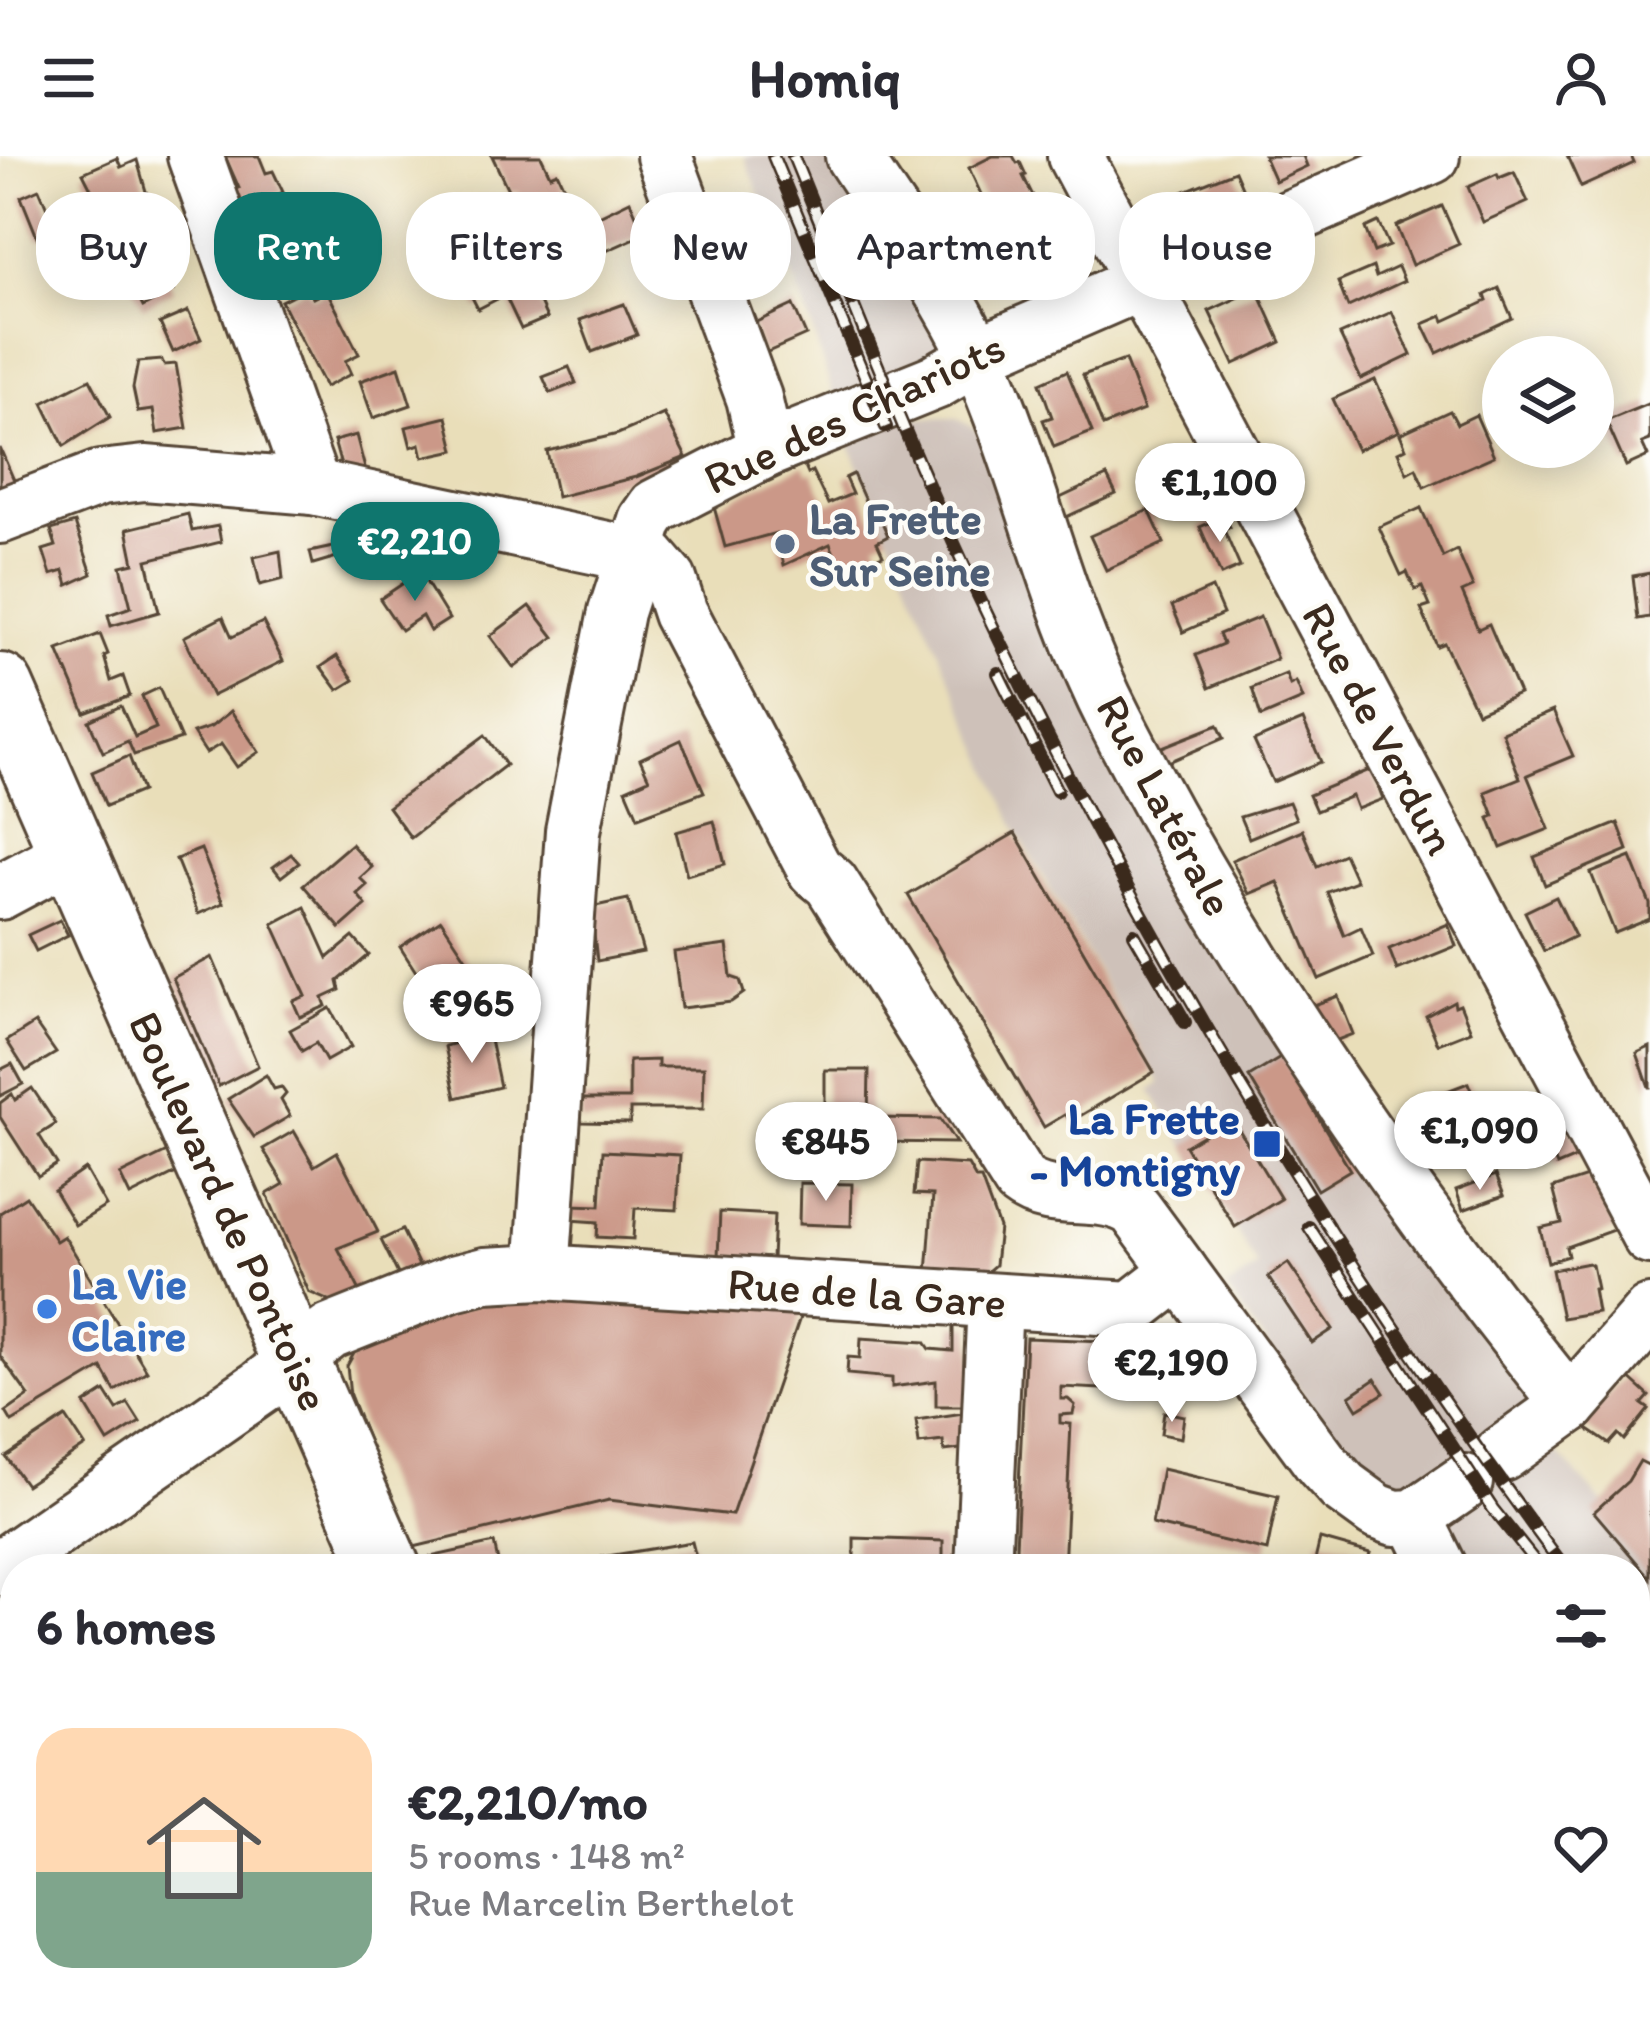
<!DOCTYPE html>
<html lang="en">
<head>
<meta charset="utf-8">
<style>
	:root { --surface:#fff; --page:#f2f2f3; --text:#2b2b33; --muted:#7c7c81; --line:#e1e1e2; --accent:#0f766e }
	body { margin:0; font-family:Itim,sans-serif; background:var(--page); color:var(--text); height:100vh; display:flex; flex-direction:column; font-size:45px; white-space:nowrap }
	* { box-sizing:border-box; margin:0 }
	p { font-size:39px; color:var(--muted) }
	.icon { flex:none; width:66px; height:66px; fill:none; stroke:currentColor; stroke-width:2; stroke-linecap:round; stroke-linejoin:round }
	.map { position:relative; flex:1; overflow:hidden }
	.drawer { position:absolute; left:0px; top:1398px; width:1650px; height:471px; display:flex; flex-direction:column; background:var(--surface); border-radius:48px 48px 0 0; box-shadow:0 6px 30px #0003 }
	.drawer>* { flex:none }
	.top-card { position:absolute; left:36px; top:36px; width:1578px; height:108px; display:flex; gap:24px }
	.buttons { position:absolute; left:1482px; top:180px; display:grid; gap:24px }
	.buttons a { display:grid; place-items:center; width:132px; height:132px; border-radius:50%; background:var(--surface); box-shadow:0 6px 30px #0003; font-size:60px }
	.price { position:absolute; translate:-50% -102px; padding:0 27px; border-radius:42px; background:#fff; color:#222; font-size:39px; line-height:78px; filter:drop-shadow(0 3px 6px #0008) }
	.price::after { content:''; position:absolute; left:50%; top:72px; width:36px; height:27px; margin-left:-18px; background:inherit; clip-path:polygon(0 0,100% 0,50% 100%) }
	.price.current { background:var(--accent); color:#fff }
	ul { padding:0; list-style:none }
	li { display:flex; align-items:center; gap:36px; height:300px; padding:0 36px }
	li+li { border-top:3px solid var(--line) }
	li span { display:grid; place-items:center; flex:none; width:336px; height:240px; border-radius:36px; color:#555 }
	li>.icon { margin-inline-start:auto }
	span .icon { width:144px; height:144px; fill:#fffc; stroke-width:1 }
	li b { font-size:51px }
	h2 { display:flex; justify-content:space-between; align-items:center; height:144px; padding:0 36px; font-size:51px }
	.chip { padding:0 42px; border-radius:48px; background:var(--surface); box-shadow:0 6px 30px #0003; font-size:42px; line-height:108px }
	.chip.current { background:var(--accent); color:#fff }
	header { display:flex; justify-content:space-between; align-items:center; height:156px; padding:0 36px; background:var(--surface); font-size:54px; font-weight:700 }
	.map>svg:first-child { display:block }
	.industrial { fill:#cec1b9 }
	.building { fill:#cb9888 }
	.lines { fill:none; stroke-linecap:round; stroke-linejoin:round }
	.minor-casing { stroke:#554535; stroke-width:60 }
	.major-casing { stroke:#554535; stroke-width:72 }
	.minor { stroke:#fff; stroke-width:54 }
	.major { stroke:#fff; stroke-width:66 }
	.rail-casing { stroke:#3b2a1e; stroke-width:14 }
	.rail { stroke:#fdfcf7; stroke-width:9; stroke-dasharray:27; stroke-linecap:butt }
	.service-dot { fill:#5c6f8a; stroke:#fdfcf7; stroke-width:4.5 }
	.transit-dot { fill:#1a4fb4; stroke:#fdfcf7; stroke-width:4.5 }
	.shop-dot { fill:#3f7fe0; stroke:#fdfcf7; stroke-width:4.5 }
	.labels { text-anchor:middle; stroke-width:9; stroke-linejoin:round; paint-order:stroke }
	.street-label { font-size:45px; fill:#3b2a1e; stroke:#fdfcf7 }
	.service-label { font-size:45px; font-weight:bold; fill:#4e5e75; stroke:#fdfcf7; text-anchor:start }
	.transit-label { font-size:45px; font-weight:bold; fill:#164399; stroke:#fdfcf7; text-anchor:end }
	.shop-label { font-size:45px; font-weight:bold; fill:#366cbe; stroke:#fdfcf7; text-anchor:start }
</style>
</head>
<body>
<header><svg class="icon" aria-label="menu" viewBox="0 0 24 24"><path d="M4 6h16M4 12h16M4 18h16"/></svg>Homiq<svg class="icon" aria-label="person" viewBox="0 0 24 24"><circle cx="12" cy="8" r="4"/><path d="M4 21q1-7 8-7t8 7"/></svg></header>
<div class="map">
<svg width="1650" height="1867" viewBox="0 0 1650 1867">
	<rect width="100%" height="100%" fill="#fdfcf7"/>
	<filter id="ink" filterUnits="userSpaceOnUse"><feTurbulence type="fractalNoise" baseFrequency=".00833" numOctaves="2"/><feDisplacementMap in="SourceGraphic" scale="24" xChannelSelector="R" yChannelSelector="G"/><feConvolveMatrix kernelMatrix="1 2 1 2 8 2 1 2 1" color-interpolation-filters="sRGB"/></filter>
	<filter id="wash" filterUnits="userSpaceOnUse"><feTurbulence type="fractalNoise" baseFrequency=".004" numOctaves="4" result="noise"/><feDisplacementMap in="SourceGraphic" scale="48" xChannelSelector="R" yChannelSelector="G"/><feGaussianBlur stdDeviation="2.7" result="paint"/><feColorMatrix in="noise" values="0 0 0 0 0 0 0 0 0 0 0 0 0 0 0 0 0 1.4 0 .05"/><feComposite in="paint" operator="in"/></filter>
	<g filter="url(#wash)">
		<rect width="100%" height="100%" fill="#e9deb9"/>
		<polygon class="industrial" points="744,0 832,0 943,174 917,262 955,262 971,270 985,282 1094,559 1524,1226 1529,1243 1524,1260 1650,1398 1649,1651 1635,1633 1635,1413 1462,1413 1405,1338 1370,1331 1226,1133 1258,1111 1151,934 1161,927 1017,675 849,288 802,142"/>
		<g id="blocks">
			<g class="building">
				<polygon points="225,0 259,0 266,17 273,15 283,36 236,59 233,35 239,32"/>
				<polygon points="492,0 541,0 550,19 557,16 581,68 543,86 517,35 510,38"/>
				<polygon points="993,0 1013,0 1017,7 1020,6 1026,19 1023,20 1061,96 1017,117 969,12"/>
				<polygon points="1264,0 1303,0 1307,10 1275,25"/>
				<polygon points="1567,0 1631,0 1634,7 1581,31"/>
				<polygon points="117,2 121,11 137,4 149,46 154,45 159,57 113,76 83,17"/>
				<polygon points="1235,15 1250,50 1197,72 1189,55 1179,58 1172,40"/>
				<polygon points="1514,16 1528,46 1483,66 1468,31 1497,18 1499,22"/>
				<polygon points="39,33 57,76 38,83 21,41"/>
				<polygon points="630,45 644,78 606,95 591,64"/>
				<polygon points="292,49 298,60 322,49 341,89 318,100 325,115 292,131 259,64"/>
				<polygon points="1442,50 1459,88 1412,109 1396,70"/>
				<polygon points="1378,66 1389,90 1374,96 1365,72"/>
				<polygon points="774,67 790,105 756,118 741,80"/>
				<polygon points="150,89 174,134 143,151 119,105"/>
				<polygon points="483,95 492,111 518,99 547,162 521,173 505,139 478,153 456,110"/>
				<polygon points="1373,111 1376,121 1398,111 1404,125 1348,151 1338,126"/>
				<polygon points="307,132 313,142 327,135 359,198 345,205 351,218 325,231 281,145"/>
				<polygon points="1499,132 1512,162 1437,197 1423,168 1442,160 1444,165 1487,145 1485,139"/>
				<polygon points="1257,133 1281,186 1234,208 1209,155"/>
				<polygon points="624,148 637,179 592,196 580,164"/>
				<polygon points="793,149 806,179 763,198 750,169"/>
				<polygon points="188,155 201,183 173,196 160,167"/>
				<polygon points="1392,156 1411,199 1361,223 1340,179"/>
				<polygon points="162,204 164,209 176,208 187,272 157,277 153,254 138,256 133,232 138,206"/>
				<polygon points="1125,204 1144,254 1103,270 1083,219"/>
				<polygon points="399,211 411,249 373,262 360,225"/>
				<polygon points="569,211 576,227 550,237 543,221"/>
				<polygon points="1067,215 1092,276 1054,291 1043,264 1052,261 1040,227"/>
				<polygon points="90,223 110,261 64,290 43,247"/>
				<polygon points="1375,224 1399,275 1357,294 1333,243"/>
				<polygon points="1650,247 1650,284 1642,287 1648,300 1626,310 1606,265"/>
				<polygon points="1450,255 1457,268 1476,259 1494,300 1424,331 1416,312 1407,317 1398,296 1406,292 1400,278"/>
				<polygon points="664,258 686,301 636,321 557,341 547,295 618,278"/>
				<polygon points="447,261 455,294 423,301 420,288 411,291 406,271"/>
				<polygon points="356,279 367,320 343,317 334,285"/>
				<polygon points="0,292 20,338 0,345"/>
				<polygon points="804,309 808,318 812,315 828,348 852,338 845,322 853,318 875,367 881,364 888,380 877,386 883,399 842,416 830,388 784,409 776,377 725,391 714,351"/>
				<polygon points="1190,312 1203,338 1166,356 1154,329"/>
				<polygon points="1107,320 1116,338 1066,361 1058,343"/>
				<polygon points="1421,352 1443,401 1457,394 1473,431 1462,436 1478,473 1489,468 1519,538 1477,556 1444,487 1437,490 1421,453 1430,450 1422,431 1415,434 1407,416 1401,419 1379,371"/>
				<polygon points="1149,354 1164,387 1106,414 1090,380"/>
				<polygon points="188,358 192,375 218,370 221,386 147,404 159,456 111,470 108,459 131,451 121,410 134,407 127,373"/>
				<polygon points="1225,360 1230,371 1224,374 1240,411 1221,419 1200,371"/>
				<polygon points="388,365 405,369 408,380 313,408 310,396 342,389 340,378"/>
				<polygon points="75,367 92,418 68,429 64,415 51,419 43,394 56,390 51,374"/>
				<polygon points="280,395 283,423 260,429 254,401"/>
				<polygon points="420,416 449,463 430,475 422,460 401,474 380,443"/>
				<polygon points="1650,417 1650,461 1638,463 1633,420"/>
				<polygon points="1212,432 1223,458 1183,476 1172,450"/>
				<polygon points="530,450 554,481 514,512 490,480"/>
				<polygon points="223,461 232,481 263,466 283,505 212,540 184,481"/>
				<polygon points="1260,461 1277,503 1209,532 1196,499 1223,488 1219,478"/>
				<polygon points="100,478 108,498 104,500 111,525 123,520 130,540 85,557 58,494"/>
				<polygon points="337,500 354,524 338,534 321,511"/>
				<polygon points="1286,518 1290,529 1296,526 1303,543 1261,561 1252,532"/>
				<polygon points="159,532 181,583 134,599 128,585 103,596 89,565 121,550 135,581 156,572 142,540"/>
				<polygon points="231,555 259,596 237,611 221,588 206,597 193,577 211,571"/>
				<polygon points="1553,555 1573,600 1527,619 1549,673 1501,692 1489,662 1494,660 1485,636 1520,622 1502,576"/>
				<polygon points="1303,564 1321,606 1273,626 1254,585"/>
				<polygon points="1218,569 1224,582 1164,608 1157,593"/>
				<polygon points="485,579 506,609 411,682 388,651"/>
				<polygon points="681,584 704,636 638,661 626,633 649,623 640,603"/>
				<polygon points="129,600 142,635 106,650 92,616"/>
				<polygon points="1372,613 1383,643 1357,653 1352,640 1316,655 1309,639"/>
				<polygon points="1289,646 1296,663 1249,682 1240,661"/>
				<polygon points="714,665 725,708 687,719 676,676"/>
				<polygon points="1618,667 1628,694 1545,729 1534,701"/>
				<polygon points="1302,674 1317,710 1344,698 1356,725 1327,736 1344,779 1361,771 1373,800 1319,823 1278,726 1249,738 1232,704"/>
				<polygon points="1015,677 1154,916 1070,966 1066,958 1044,971 908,739"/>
				<polygon points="351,688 372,711 360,722 367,729 357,738 366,749 340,772 303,729"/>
				<polygon points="201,693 223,747 198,758 176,703"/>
				<polygon points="291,698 299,707 281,721 273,711"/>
				<polygon points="1631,701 1650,748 1650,763 1615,777 1591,717"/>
				<polygon points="1556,741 1575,780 1544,795 1525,756"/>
				<polygon points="628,743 643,796 597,805 591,751"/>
				<polygon points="305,751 328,802 353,781 369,799 338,825 340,834 323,842 326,850 300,861 293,845 306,840 273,768"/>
				<polygon points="60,764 68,779 36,795 28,779"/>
				<polygon points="441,764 479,822 438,850 400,791"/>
				<polygon points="1448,768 1456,790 1397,814 1389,793"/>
				<polygon points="727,789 731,821 740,824 744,837 731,846 681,852 674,796"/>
				<polygon points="212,801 258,910 219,930 173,822"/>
				<polygon points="544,832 542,855 487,865 483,843"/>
				<polygon points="1338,840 1353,878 1322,890 1306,852"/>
				<polygon points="1454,845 1455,850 1460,848 1471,875 1438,888 1426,860"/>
				<polygon points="330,852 351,891 326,905 316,887 302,895 290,874"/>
				<polygon points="35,867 56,897 26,915 7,885"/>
				<polygon points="489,879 500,931 456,942 445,890"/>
				<polygon points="1650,891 1650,931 1649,931 1637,897"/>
				<polygon points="1282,901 1350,1014 1317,1034 1249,921"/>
				<polygon points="658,904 658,911 704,911 703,953 630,953 630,967 581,966 581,943 629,943 629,905"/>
				<polygon points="12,908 23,928 0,940 0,914"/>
				<polygon points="825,914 869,914 868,962 825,961"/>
				<polygon points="266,919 274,933 281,931 286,938 281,944 290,960 254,981 228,943"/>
				<polygon points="1468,927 1492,986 1459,999 1456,992 1444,996 1438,981 1449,977 1434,940"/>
				<polygon points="32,932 56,968 39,979 57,1008 38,1020 0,961 0,947 12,938 15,944"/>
				<polygon points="876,962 940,963 956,987 876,986"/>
				<polygon points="1232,962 1281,1043 1235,1071 1185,990"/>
				<polygon points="783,966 813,967 812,988 782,988"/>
				<polygon points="1567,971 1590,996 1557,1010 1550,993 1544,996 1539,981"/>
				<polygon points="294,975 314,1010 337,996 378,1076 338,1092 361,1137 334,1147 309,1136 267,1038 284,1028 263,993"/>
				<polygon points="603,995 680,999 677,1054 635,1052 633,1083 597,1081 598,1066 570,1064 571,1049 600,1050"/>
				<polygon points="167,996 176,1017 130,1040 120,1019"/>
				<polygon points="917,1006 968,1009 976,1023 981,1023 999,1072 995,1109 981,1121 927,1117 933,1039 914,1038"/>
				<polygon points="85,1013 106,1050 75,1069 54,1034"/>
				<polygon points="1496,1019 1504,1039 1463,1054 1456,1034"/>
				<polygon points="1587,1021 1616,1073 1566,1091 1568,1100 1548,1106 1540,1072 1562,1067 1553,1032"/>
				<polygon points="800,1027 852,1028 851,1070 799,1068"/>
				<polygon points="26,1040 56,1085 64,1080 147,1215 115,1235 102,1212 12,1266 6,1256 29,1240 0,1200 0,1057"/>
				<polygon points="720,1056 774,1059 772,1103 718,1100"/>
				<polygon points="402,1074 421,1114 400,1122 381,1084"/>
				<polygon points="1288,1107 1333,1173 1312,1187 1268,1121"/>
				<polygon points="1588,1107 1592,1109 1597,1133 1593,1133 1597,1156 1562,1162 1552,1114"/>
				<polygon points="511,1136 804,1150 732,1359 609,1344 410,1392 350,1239 347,1210 358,1190"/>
				<polygon points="953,1169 971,1170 977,1250 936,1250 936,1225 892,1231 892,1222 847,1218 848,1201 860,1202 861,1182 925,1186 930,1193 953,1195"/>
				<polygon points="1026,1182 1131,1186 1130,1229 1123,1234 1061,1231 1061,1243 1068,1243 1075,1249 1073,1258 1060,1259 1060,1267 1071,1268 1064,1413 1015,1412"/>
				<polygon points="1626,1219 1649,1240 1642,1248 1649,1253 1624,1284 1618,1278 1609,1288 1581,1269"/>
				<polygon points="1375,1223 1384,1237 1358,1253 1350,1240"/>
				<polygon points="105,1235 117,1254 128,1247 140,1266 108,1286 85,1248"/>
				<polygon points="977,1255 976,1291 944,1295 943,1285 919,1288 916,1264"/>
				<polygon points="1164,1256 1184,1260 1181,1282 1161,1278"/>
				<polygon points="66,1261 85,1290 26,1329 6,1301"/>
				<polygon points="1640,1305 1650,1310 1650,1422 1594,1356 1628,1325"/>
				<polygon points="1162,1313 1278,1340 1267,1395 1152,1368"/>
				<polygon points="854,1382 943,1385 943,1412 854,1413"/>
				<polygon points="1320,1383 1370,1397 1365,1413 1313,1413"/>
				<polygon points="692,1386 699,1413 606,1413 602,1401"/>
				<polygon points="494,1387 499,1410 487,1413 426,1413 421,1403"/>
				<polygon points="1635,1674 1650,1677 1650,1832 1635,1829"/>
				<polygon points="1,1796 15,1854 19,1854 23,1867 0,1867"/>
				<polygon points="1635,1849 1650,1851 1650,1867 1628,1867"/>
				<polygon points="188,1854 207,1854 210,1867 191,1867"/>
				<polygon points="299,1854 353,1854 359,1867 305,1867"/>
				<polygon points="553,1854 602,1854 604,1861 584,1867 557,1867"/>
				<polygon points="926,1854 929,1867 883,1867 881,1855"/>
				<polygon points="993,1854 1022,1854 1021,1867 992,1867"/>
				<polygon points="1188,1854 1217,1861 1217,1867 1185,1867"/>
				<polygon points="1288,1854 1326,1856 1325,1867 1285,1866"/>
			</g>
		</g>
	</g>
	<g filter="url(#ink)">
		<use href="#blocks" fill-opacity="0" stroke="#554535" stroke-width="3"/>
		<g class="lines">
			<defs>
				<g id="minor">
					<polyline points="195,0 313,331"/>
					<polyline points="664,0 754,242 766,294"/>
					<path d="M 853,0 C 895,65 944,129 977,200 C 1030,317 1055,448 1115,564 C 1241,809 1398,1035 1570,1249"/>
					<polyline points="1075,0 1650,1081"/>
					<path d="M 0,360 L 100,322 L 145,317 L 313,331 L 650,402 L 669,424 L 680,457 L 815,714 L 831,727 L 1020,1025 C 1054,1051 1101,1030 1135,1054 L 1322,1308 L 1343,1331 L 1376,1355 L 1395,1362 L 1414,1361 L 1465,1326"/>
					<polyline points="0,736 73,697"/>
					<polyline points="542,1116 573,675 616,456 646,364 655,351 766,294 935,226 1000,188 1432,0"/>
					<polyline points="1502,1298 1570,1249 1650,1157"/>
					<polyline points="1414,1361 1440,1413"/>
					<polyline points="0,1412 261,1231 330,1176 453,1127 485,1119 542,1116 1131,1153 1180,1115"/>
					<polyline points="983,1413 995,1145"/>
					<polyline points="1509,1854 1513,1867"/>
					<polyline points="642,1867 701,1854"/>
				</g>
				<g id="major">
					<polyline points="0,531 387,1413"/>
					<polyline points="509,1854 512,1867"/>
				</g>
			</defs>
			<use href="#minor" class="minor-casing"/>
			<use href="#major" class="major-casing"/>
			<use href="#minor" class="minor"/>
			<use href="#major" class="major"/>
			<defs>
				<g id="rail">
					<polyline points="773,0 886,271"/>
					<path d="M 793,0 C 853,146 909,293 976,435 C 1138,777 1339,1110 1565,1413"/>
					<polyline points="998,517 1057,635"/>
					<polyline points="1134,778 1185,866"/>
					<polyline points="1309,1071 1493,1353 1541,1413"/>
					<polyline points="1635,1502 1650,1521"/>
					<polyline points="1635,1530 1650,1549"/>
				</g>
			</defs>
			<use href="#rail" class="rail-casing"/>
			<use href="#rail" class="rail"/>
		</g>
	</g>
	<circle class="service-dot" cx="785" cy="388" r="12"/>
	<rect class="transit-dot" x="1252" y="973" width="30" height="30" rx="6"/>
	<circle class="shop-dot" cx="47" cy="1153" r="12"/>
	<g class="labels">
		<g class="street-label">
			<text transform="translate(854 256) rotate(-25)" y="16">Rue des Chariots</text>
			<text transform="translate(1380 572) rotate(62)" y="16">Rue de Verdun</text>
			<text transform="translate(1166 649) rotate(62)" y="16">Rue Latérale</text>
			<text transform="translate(230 1055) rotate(66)" y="16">Boulevard de Pontoise</text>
			<text transform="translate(867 1136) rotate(4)" y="16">Rue de la Gare</text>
		</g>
		<g class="service-label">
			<text x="809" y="378">La Frette<tspan x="809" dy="52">Sur Seine</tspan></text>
		</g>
		<g class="transit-label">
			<text x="1240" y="978">La Frette<tspan x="1240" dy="52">- Montigny</tspan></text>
		</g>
		<g class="shop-label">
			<text x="71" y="1143">La Vie<tspan x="71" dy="52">Claire</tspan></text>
		</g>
	</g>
</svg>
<div class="buttons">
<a><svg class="icon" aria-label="layers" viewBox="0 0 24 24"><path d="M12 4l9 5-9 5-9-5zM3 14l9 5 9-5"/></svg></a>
</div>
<b class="price" style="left:1220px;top:389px">€1,100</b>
<b class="price current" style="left:415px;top:448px">€2,210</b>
<b class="price" style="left:472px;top:910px">€965</b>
<b class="price" style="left:1480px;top:1037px">€1,090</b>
<b class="price" style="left:826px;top:1048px">€845</b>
<b class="price" style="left:1172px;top:1269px">€2,190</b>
<div class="top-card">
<a class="chip">Buy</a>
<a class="chip current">Rent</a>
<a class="chip">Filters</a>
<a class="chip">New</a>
<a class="chip">Apartment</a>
<a class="chip">House</a>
</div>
<section class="drawer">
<h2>6 homes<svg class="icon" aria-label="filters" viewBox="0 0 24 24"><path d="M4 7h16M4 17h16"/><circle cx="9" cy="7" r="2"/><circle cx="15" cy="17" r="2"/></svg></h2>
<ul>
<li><span style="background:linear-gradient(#ffd9b3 60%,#7fa58c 0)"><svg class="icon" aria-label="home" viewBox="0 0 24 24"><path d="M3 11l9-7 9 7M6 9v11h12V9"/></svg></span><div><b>€2,210/mo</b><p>5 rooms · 148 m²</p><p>Rue Marcelin Berthelot</p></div><svg class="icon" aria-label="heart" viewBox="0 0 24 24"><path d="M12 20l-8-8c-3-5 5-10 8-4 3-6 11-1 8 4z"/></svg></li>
</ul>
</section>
</div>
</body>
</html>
